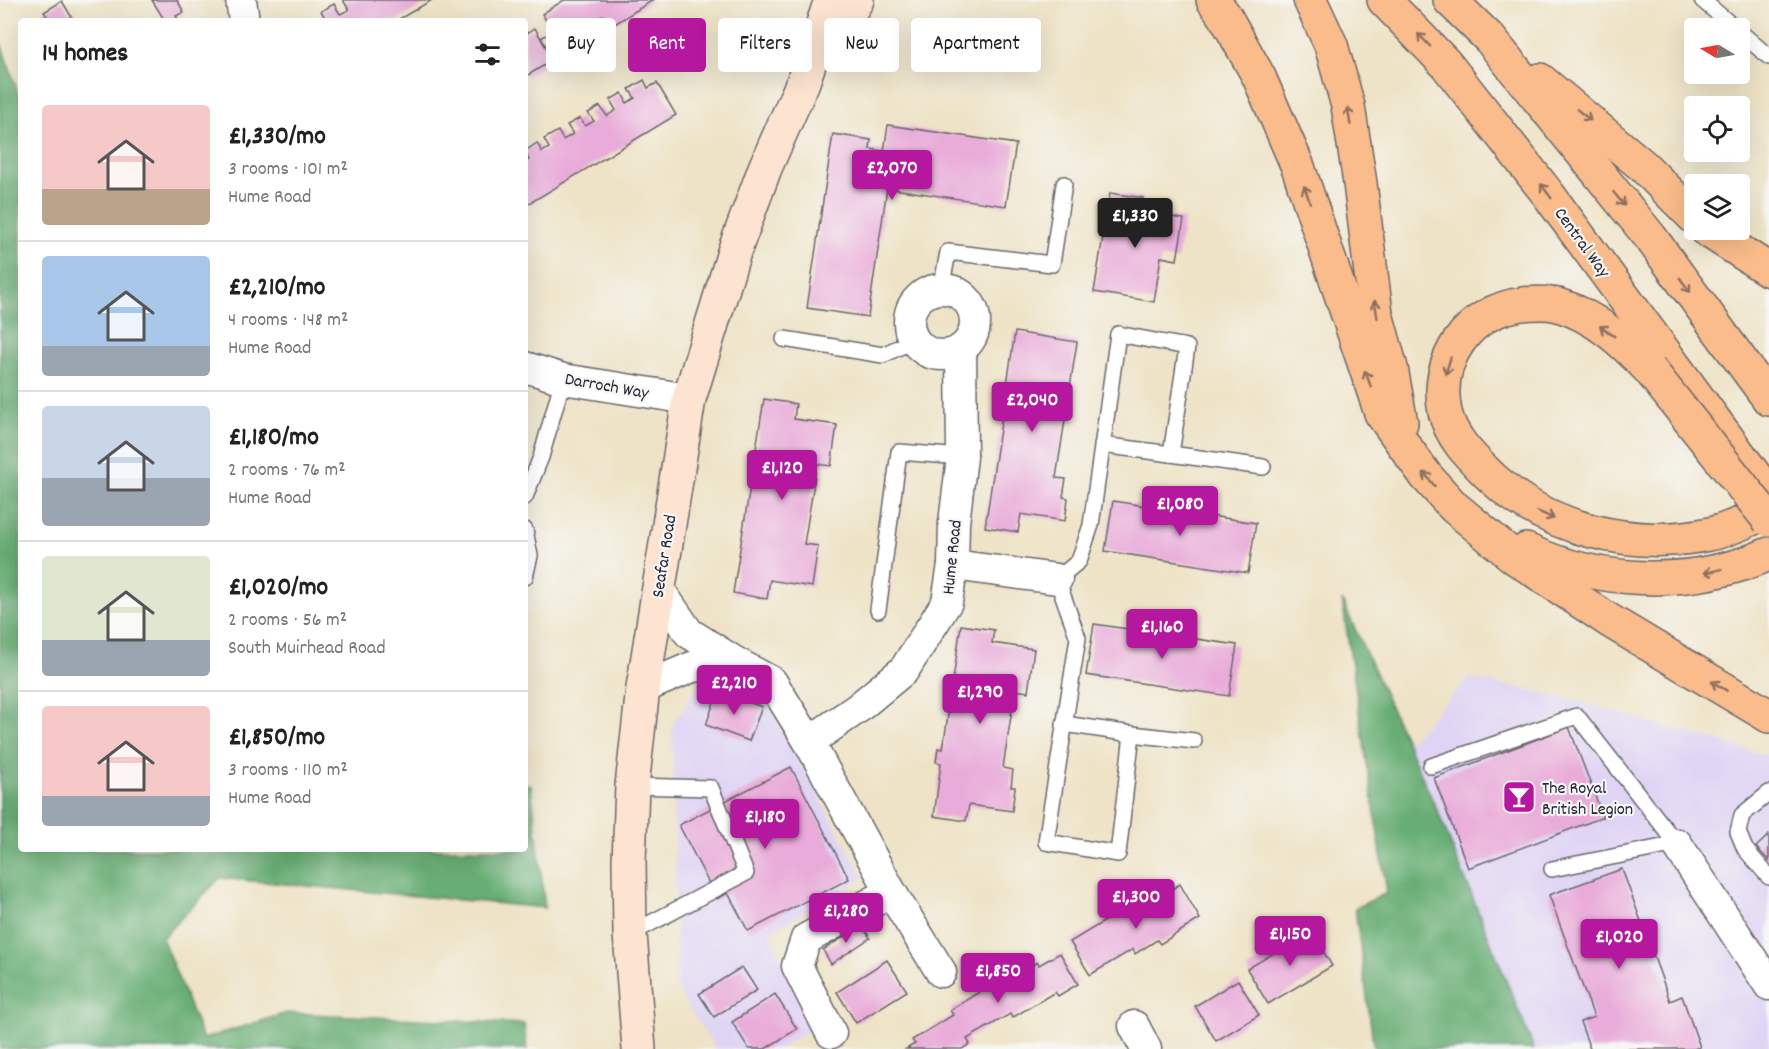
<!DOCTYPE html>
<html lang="en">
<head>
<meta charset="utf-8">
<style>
	:root { --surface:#fff; --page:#f6f6f6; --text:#222; --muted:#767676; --line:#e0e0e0; --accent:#b5179e }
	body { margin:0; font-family:Dekko,sans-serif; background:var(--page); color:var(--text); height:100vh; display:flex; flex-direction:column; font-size:22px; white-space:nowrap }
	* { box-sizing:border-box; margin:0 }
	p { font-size:20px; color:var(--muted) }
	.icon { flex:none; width:33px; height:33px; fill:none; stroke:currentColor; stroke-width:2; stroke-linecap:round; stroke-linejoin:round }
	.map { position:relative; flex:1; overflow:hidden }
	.side { position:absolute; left:18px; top:18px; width:510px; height:834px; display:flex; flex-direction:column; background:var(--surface); border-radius:6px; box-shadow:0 6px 24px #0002 }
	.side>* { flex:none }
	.hud { position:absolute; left:546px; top:18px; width:570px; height:54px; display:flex; gap:12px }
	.needle { width:39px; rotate:280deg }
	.fabs { position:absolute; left:1684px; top:18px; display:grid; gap:12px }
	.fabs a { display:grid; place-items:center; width:66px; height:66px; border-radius:6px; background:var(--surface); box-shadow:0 6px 24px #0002; font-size:30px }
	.price { position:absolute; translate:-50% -51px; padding:0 14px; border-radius:6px; background:var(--accent); color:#fff; font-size:20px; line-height:39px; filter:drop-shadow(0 2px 3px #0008) }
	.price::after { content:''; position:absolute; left:50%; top:36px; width:18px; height:14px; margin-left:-9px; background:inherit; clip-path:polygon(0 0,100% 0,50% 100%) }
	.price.selected { background:#222; color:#fff }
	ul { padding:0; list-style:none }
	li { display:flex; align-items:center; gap:18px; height:150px; padding:0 24px }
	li+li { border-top:2px solid var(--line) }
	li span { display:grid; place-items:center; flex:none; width:168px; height:120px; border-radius:6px; color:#555 }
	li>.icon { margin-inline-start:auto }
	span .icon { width:72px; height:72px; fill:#fffc; stroke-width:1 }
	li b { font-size:26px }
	h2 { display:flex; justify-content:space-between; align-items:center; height:72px; padding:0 24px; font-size:26px }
	.tag { padding:0 21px; border-radius:6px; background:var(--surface); box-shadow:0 6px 24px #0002; font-size:21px; line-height:54px }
	.tag.selected { background:var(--accent); color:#fff }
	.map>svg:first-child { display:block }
	.built { fill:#e0d4f4 }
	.forest { fill:#67ad73; stroke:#446857; stroke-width:1.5 }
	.building { fill:#e9abd9 }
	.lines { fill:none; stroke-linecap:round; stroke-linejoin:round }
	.lane-casing { stroke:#69666c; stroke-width:18 }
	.street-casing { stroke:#69666c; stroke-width:33 }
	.secondary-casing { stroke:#69666c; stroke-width:36 }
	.primary-casing { stroke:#69666c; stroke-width:36 }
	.lane { stroke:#fff; stroke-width:15 }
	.street { stroke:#fff; stroke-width:30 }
	.secondary { stroke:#fde4d0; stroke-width:33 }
	.primary { stroke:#f9bc8a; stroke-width:33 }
	.primary-bridge-casing { stroke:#69666c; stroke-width:36; stroke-linecap:butt }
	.primary-bridge { stroke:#f9bc8a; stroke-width:33 }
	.oneway { stroke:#8e6f62 }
	.labels { text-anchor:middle; stroke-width:4.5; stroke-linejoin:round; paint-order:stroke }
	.street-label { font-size:18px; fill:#22223b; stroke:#f6f6f2 }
	.poi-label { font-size:18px; fill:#22223b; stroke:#f6f6f2; text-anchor:start }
</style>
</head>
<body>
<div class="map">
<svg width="1769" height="1049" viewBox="0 0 1769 1049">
	<rect width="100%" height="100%" fill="#f6f6f2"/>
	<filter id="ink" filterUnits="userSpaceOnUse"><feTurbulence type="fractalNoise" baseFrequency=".0167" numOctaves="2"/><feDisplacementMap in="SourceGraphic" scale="12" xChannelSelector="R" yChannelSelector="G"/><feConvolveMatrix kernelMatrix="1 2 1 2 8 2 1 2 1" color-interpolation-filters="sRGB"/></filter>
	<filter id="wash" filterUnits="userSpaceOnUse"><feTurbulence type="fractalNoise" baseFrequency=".008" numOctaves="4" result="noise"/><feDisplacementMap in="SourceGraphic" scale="24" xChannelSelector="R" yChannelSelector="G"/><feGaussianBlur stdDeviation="1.35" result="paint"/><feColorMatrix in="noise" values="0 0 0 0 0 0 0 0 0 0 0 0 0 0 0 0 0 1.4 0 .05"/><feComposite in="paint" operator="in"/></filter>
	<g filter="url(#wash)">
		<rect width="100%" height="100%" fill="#eee3c6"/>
		<g class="built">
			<polygon points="1469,678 1570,699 1769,756 1769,1049 1534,1049 1438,812 1407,743"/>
			<polygon points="698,685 766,701 864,878 770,932 812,1029 777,1049 716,1049 677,990 672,726"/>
		</g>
		<g class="forest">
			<polygon points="0,41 21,101 21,849 525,849 525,784 531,785 545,908 220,878 162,938 203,1039 287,1013 524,1024 527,1049 0,1049"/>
			<polygon points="1342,600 1438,812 1534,1049 1374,1049 1355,908 1387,893"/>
		</g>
		<g id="blocks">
			<g class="building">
				<polygon points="152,0 177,0 184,12 176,16 179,21 165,21"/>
				<polygon points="343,0 432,0 396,21 327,21 321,11 334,4 340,14 349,10"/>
				<polygon points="564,0 653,0 610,27 603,15 548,49 541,38 553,31 542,14"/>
				<polygon points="62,1 74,21 50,21 44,12"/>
				<polygon points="535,28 553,60 525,77 525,30 527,33"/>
				<polygon points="644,80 648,88 657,83 676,115 525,206 525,162 529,160 525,151 537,143 542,152 549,148 544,139 558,131 563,140 573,134 567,125 580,118 585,126 594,121 588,113 600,106 607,116 616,110 610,100 622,93 627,103 635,98 629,89"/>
				<polygon points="888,125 1016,144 1006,206 887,188 868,317 807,308 833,134 871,140 870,149 884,151"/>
				<polygon points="1110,193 1143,198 1141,212 1184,219 1177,260 1161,257 1154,302 1094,292"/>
				<polygon points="1015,332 1077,342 1056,478 1066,479 1063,497 1068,498 1065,521 1021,514 1018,532 985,527"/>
				<polygon points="764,399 796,404 794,419 837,425 831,466 817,464 804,544 818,546 812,587 770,580 767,599 733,593"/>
				<polygon points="1113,501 1256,523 1248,573 1105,551"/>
				<polygon points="1094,624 1237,645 1229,696 1086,675"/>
				<polygon points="961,625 994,630 992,643 1034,649 1028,692 1015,690 1003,768 1013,770 1011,787 1015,787 1012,811 969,805 966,821 934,816 941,763 936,762 938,748 943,749"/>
				<polygon points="718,691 762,707 749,741 706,725"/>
				<polygon points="1569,727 1603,817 1468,868 1434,778"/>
				<polygon points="791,767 849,879 748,931 728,893 717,899 679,825"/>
				<polygon points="1769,835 1769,861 1756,847"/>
				<polygon points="1622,869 1670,1001 1682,996 1700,1047 1694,1049 1590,1049 1580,1022 1594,1017 1549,895"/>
				<polygon points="1180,884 1200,919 1160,944 1157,940 1135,954 1133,949 1090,975 1070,942 1113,916 1114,918 1136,905 1138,909"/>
				<polygon points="862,925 870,938 831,964 823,950"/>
				<polygon points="1311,931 1332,966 1268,1004 1247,969"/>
				<polygon points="1060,953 1078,984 1058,996 1055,992 1012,1018 1010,1014 967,1039 970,1044 962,1049 906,1049 915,1044 912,1040 953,1015 950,1010 992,984 994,988 1037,962 1039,965"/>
				<polygon points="887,960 907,991 856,1023 837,992"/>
				<polygon points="742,967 757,990 714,1017 699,994"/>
				<polygon points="1238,980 1259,1015 1216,1041 1195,1006"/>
				<polygon points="775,994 797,1029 765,1049 749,1049 732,1022"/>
			</g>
		</g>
	</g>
	<g filter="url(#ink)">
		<use href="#blocks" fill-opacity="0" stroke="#69666c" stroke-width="1.5"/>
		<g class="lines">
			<defs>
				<g id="lane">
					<polyline points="1702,0 1735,28"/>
					<polyline points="1740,32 1769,57"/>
					<polyline points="941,290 948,252 1052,264 1064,184"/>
					<polyline points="784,339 883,355 914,340"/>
					<polyline points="1171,454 1263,467"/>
					<polyline points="525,497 541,457 563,379"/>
					<polyline points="525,530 530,556 525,577"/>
					<polyline points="878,610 899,452 962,457"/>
					<polyline points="1064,724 1132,734 1118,854 1046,842 1078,638 1057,579 1079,561 1091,525 1118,334 1187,347 1171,454 1102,445"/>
					<polyline points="1132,734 1194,741"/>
					<polyline points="1431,766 1577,716 1677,844 1552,869"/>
					<polyline points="1769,793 1742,815 1738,832 1745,849 1769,877"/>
					<polyline points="630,934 746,873 711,788 632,786"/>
				</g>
				<g id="street">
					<polyline points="241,0 244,21"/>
					<circle cx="942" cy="322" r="33"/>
					<polyline points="525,367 563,379 689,399"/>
					<polyline points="953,565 1057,579"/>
					<polyline points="658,588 689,633 735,662"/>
					<polyline points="643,688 692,667 735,662 772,682 809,742 891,892 941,972"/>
					<polyline points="809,742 858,708 904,670 947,602 953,565 954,523 962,457 961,349"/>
					<polyline points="1677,844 1769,985"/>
					<polyline points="1134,1026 1146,1049"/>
					<polyline points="831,1033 797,966 806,939 891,892"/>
				</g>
				<g id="secondary">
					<polyline points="829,43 857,0"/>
					<polyline points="639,1049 630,934 629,861 632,786 643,688 689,399 734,252 765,168 803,82 831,0"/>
				</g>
				<g id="primary">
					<polyline points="1213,0 1225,16 1259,77 1298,167 1381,413 1426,476 1454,507 1514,557 1610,621 1769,716"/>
					<polyline points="1310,0 1331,45 1348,106 1360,183 1376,314 1391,368 1401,423"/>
					<polyline points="1384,0 1446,64 1548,194 1769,495"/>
					<polyline points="1450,0 1490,39 1651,238 1769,399"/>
					<polyline points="1540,80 1643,166 1695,218"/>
					<polyline points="1707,230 1769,270"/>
					<path d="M 1650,370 C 1624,343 1596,316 1558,305 C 1547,302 1533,303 1522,304 C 1469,311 1434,359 1445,412 C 1451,437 1469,455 1486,472 C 1544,530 1634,551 1714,533 C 1733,528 1751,519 1769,511"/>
					<path d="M 1526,550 C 1602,585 1692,588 1769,554"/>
				</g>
			</defs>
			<use href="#lane" class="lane-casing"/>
			<use href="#street" class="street-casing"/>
			<use href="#secondary" class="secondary-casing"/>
			<use href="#primary" class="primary-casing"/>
			<use href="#lane" class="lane"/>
			<use href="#street" class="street"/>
			<use href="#secondary" class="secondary"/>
			<use href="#primary" class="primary"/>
			<defs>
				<polyline id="primary-bridge" points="1650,370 1769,520"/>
			</defs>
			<use href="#primary-bridge" class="primary-bridge-casing"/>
			<use href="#primary-bridge" class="primary-bridge"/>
		</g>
		<defs><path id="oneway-shaft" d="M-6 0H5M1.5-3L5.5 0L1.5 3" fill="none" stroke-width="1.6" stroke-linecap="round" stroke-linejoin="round" transform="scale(1.5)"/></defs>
		<g class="oneway">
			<use href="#oneway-shaft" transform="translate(1424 40) rotate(-134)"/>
			<use href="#oneway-shaft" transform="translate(1584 115) rotate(39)"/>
			<use href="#oneway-shaft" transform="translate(1349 116) rotate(-99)"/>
			<use href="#oneway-shaft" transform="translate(1546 191) rotate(-127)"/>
			<use href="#oneway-shaft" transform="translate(1307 194) rotate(-109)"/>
			<use href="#oneway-shaft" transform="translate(1619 199) rotate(51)"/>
			<use href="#oneway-shaft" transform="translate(1685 285) rotate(54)"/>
			<use href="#oneway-shaft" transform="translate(1376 309) rotate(-99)"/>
			<use href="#oneway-shaft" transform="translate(1607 331) rotate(-144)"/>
			<use href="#oneway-shaft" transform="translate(1448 366) rotate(107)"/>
			<use href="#oneway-shaft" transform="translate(1368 379) rotate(-110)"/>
			<use href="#oneway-shaft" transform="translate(1429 479) rotate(-129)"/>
			<use href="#oneway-shaft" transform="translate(1546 515) rotate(24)"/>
			<use href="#oneway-shaft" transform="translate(1713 571) rotate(168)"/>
			<use href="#oneway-shaft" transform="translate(1719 686) rotate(-149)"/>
		</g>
	</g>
	<defs>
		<symbol id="bar-square" viewBox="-11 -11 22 22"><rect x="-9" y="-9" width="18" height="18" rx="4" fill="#b5179e" stroke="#f6f6f2"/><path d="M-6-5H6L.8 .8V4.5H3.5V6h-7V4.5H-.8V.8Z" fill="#fff"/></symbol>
	</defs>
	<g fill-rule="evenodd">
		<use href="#bar-square" x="1500" y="778" width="38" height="38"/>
	</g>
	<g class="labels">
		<g class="street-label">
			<text transform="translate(1583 242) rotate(54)" y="6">Central Way</text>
			<text transform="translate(607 385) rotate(10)" y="6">Darroch Way</text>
			<text transform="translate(663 556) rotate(-81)" y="6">Seafar Road</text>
			<text transform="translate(951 557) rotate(-84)" y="6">Hume Road</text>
		</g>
		<g class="poi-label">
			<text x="1542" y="793">The Royal<tspan x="1542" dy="21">British Legion</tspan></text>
		</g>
	</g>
</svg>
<div class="fabs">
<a><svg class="needle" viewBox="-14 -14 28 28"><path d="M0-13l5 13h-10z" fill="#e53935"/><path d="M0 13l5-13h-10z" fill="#767676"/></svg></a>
<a><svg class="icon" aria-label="locate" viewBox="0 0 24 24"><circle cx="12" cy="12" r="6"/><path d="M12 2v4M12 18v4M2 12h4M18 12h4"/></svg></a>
<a><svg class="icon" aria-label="layers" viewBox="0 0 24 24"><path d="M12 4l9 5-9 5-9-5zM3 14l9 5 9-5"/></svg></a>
</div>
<b class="price" style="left:892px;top:201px">£2,070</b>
<b class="price selected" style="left:1135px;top:249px">£1,330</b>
<b class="price" style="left:1032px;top:433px">£2,040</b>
<b class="price" style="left:782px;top:501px">£1,120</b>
<b class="price" style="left:1180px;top:537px">£1,080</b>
<b class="price" style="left:1162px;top:660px">£1,160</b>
<b class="price" style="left:734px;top:716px">£2,210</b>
<b class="price" style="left:980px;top:725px">£1,290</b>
<b class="price" style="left:765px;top:850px">£1,180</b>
<b class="price" style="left:1136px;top:930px">£1,300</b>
<b class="price" style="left:846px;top:944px">£1,280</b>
<b class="price" style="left:1290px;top:967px">£1,150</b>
<b class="price" style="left:1619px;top:970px">£1,020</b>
<b class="price" style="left:998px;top:1004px">£1,850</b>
<div class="hud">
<a class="tag">Buy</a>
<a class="tag selected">Rent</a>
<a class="tag">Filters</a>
<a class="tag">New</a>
<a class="tag">Apartment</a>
</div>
<section class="side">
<h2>14 homes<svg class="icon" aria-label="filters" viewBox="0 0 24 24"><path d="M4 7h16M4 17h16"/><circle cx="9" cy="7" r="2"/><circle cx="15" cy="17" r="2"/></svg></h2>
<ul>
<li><span style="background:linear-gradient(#f6c9c9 70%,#b9a48a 0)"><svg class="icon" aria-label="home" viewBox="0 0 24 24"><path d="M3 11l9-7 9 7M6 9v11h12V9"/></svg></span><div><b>£1,330/mo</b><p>3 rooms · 101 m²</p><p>Hume Road</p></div></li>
<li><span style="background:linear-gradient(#a9c7e8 75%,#9aa5b1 0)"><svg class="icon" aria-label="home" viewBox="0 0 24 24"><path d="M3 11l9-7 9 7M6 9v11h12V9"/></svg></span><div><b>£2,210/mo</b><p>4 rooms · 148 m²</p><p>Hume Road</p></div></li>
<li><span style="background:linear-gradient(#c9d6e8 60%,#9aa5b1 0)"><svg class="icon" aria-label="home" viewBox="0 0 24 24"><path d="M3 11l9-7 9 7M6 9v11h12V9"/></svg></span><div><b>£1,180/mo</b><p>2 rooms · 76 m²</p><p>Hume Road</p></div></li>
<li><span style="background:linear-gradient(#dfe7d0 70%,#9aa5b1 0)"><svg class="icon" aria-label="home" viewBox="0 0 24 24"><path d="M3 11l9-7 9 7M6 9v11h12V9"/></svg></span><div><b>£1,020/mo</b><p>2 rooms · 56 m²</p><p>South Muirhead Road</p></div></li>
<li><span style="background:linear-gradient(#f6c9c9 75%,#9aa5b1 0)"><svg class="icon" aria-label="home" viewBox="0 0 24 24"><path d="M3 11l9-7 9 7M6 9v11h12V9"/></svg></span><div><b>£1,850/mo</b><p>3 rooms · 110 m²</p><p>Hume Road</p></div></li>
</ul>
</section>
</div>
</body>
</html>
